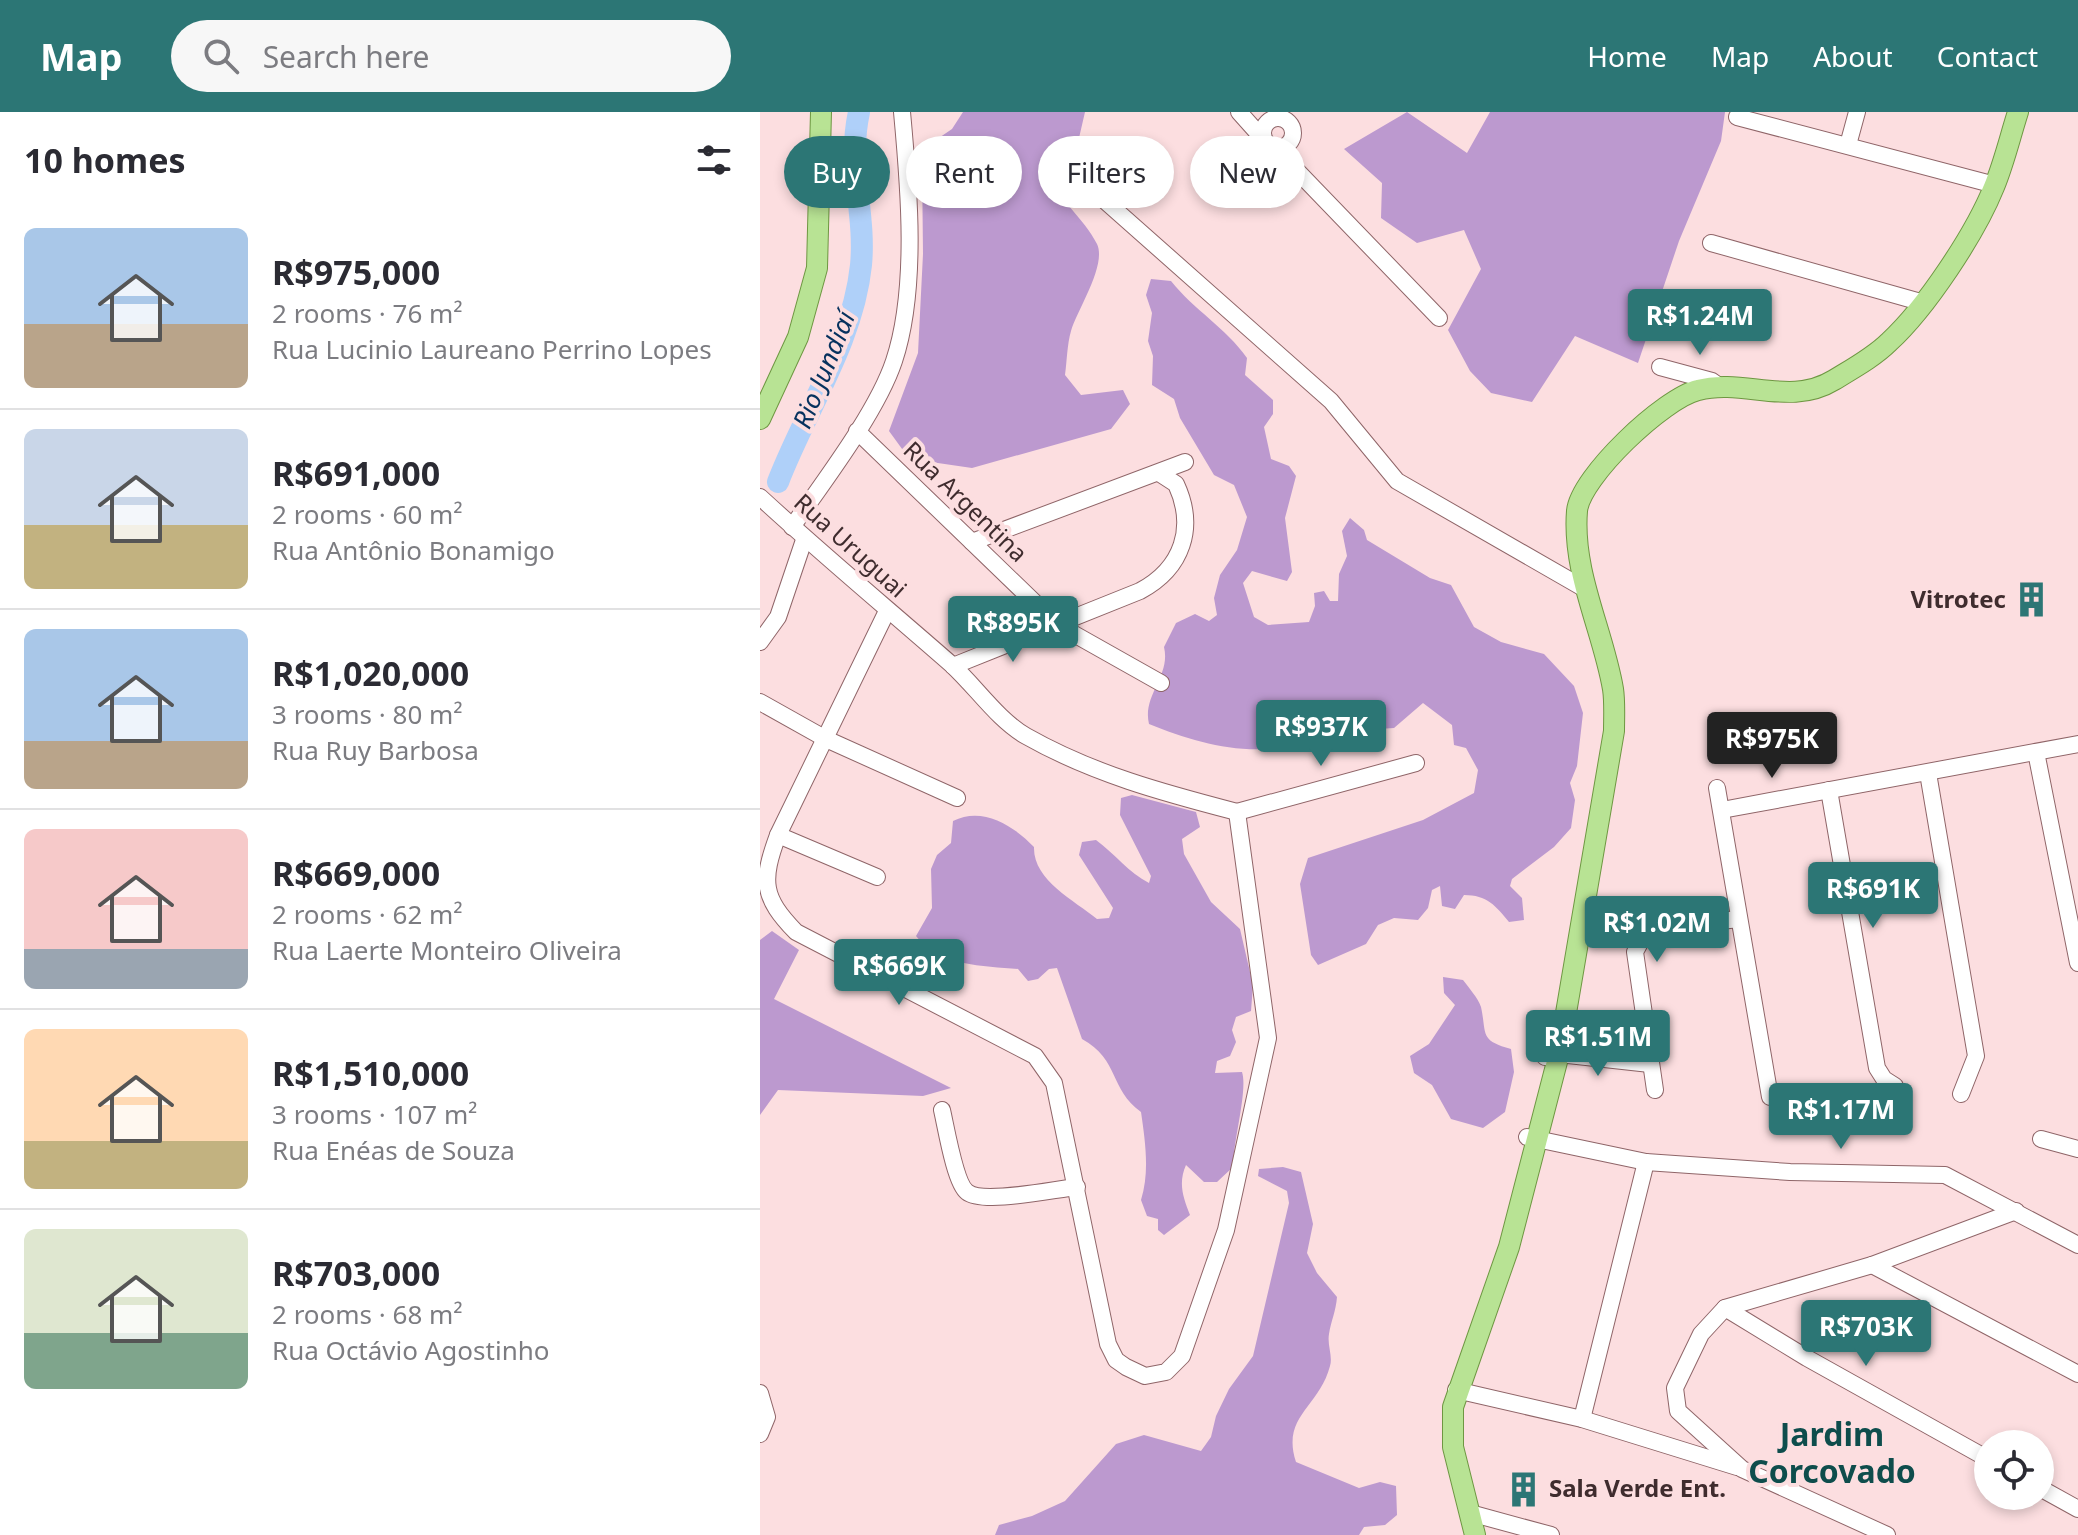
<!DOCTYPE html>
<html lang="en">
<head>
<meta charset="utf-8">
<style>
	:root { --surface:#fff; --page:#f7f7f7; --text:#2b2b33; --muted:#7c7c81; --line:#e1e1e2; --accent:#2c7675 }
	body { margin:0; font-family:"Noto Sans",sans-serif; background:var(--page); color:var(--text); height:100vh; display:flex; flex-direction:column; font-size:30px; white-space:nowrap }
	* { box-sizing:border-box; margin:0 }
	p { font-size:26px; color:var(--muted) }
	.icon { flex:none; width:44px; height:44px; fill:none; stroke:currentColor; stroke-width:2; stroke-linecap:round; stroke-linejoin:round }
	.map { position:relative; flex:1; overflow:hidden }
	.drawer { display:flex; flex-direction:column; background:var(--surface); width:760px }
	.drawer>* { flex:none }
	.hud { position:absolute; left:24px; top:24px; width:760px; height:72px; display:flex; gap:16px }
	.buttons { position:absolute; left:1214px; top:1318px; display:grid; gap:16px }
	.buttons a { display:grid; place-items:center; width:80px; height:80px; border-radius:50%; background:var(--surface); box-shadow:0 4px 12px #0003; font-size:40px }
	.price { position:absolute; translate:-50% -68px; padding:0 18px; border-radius:8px; background:var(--accent); color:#fff; font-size:26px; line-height:52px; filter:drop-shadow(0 2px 4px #0008) }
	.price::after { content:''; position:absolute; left:50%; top:48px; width:24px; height:18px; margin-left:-12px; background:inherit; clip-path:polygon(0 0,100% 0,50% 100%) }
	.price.current { background:#222; color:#fff }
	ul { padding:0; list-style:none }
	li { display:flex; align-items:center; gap:24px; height:200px; padding:0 24px }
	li+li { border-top:2px solid var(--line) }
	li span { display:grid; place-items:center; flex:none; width:224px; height:160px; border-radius:12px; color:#555 }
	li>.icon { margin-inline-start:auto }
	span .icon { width:96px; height:96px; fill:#fffc; stroke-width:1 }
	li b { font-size:34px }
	h2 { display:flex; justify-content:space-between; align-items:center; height:96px; padding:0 24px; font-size:34px }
	.pill { padding:0 28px; border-radius:36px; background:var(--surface); box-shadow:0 4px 12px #0003; font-size:28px; line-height:72px }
	.pill.current { background:var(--accent); color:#fff }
	header { display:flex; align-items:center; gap:48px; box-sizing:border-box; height:112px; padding:0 40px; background:var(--accent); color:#fff }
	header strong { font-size:38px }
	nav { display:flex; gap:44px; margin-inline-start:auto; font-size:28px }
	.search { width:560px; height:72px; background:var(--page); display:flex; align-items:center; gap:20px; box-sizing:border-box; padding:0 28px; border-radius:44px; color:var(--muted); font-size:30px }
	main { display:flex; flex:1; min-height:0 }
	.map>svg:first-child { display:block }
	.forest { fill:#bc99cf }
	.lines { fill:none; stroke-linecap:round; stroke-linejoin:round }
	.river { stroke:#afd0f9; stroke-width:22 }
	.minor-casing { stroke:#8f6568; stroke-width:18 }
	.major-casing { stroke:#6e9742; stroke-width:22 }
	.minor { stroke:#fff; stroke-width:16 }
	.major { stroke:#b8e394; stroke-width:20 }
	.labels { text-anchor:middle; stroke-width:8; stroke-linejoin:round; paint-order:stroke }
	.street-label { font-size:24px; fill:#3f2c2e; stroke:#fcdee0 }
	.poi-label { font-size:24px; font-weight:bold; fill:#3f2c2e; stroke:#fcdee0; text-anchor:end }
	.water-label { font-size:26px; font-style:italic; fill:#06325e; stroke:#fcdee0 }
	.district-label { font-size:32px; font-weight:bold; fill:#0e4d4c; stroke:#fcdee0 }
</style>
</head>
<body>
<header>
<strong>Map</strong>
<div class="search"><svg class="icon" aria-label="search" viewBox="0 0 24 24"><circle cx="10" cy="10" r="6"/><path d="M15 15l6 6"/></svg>Search here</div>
<nav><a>Home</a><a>Map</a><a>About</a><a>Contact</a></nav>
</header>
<main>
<section class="drawer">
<h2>10 homes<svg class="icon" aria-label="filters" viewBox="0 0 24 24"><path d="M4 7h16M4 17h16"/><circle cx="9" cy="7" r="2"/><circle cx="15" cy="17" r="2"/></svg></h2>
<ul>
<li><span style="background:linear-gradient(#a9c7e8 60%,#b9a48a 0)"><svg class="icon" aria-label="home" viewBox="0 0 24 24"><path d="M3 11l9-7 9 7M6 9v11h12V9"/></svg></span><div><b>R$975,000</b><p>2 rooms · 76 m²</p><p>Rua Lucinio Laureano Perrino Lopes</p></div></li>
<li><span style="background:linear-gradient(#c9d6e8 60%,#c2b280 0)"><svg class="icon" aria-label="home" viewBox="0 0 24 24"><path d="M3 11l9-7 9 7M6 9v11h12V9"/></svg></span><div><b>R$691,000</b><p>2 rooms · 60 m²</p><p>Rua Antônio Bonamigo</p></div></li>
<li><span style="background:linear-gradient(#a9c7e8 70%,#b9a48a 0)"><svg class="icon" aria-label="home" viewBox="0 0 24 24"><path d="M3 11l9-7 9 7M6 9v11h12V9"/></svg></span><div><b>R$1,020,000</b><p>3 rooms · 80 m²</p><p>Rua Ruy Barbosa</p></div></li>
<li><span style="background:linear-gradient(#f6c9c9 75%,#9aa5b1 0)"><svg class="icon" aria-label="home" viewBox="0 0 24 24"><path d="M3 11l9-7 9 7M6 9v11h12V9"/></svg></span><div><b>R$669,000</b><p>2 rooms · 62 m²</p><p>Rua Laerte Monteiro Oliveira</p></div></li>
<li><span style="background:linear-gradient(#ffd9b3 70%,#c2b280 0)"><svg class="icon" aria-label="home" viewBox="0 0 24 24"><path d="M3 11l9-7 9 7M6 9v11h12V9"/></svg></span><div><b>R$1,510,000</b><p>3 rooms · 107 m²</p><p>Rua Enéas de Souza</p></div></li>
<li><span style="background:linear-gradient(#dfe7d0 65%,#7fa58c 0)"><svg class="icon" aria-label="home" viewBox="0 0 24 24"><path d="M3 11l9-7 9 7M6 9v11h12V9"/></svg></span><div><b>R$703,000</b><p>2 rooms · 68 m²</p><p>Rua Octávio Agostinho</p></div></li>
</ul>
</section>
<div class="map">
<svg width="1318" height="1423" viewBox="0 0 1318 1423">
	<rect width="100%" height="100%" fill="#fcdee0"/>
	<g class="forest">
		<path d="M 203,0 L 325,0 L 316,39 L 319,55 L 311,66 L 299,55 L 289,61 C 297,87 324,106 337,132 C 347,153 317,198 311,219 C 307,233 307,249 305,263 L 321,283 L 363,278 L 370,292 L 351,317 L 212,356 L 171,350 L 145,341 L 129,319 L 158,241 L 163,142 L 162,51 L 167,34 L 192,17 Z"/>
		<polygon points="647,0 707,41 730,0 965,0 961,29 919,129 878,251 815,224 772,290 731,281 710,259 688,218 721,157 704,118 657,131 621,106 622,71 584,37"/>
		<path d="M 391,167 L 411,169 C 434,198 465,215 487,246 L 485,263 L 513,288 L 513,302 L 504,315 L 511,347 L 529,354 L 536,364 L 525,406 L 532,460 L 527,469 L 492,459 L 483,471 L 494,505 L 508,513 L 549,510 L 555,494 L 554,481 L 564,479 L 570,489 L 578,489 L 579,462 L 587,444 L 582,419 L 590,406 L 604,418 L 607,428 L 670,466 L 691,473 L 714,515 L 741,530 L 784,542 L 814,574 L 823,601 L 817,654 L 810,671 L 815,688 L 811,716 L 794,735 L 752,767 L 750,774 L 762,786 L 764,808 L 749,810 C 736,794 727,783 704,783 L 695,797 L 682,794 L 680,774 L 672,778 L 668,796 L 658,808 L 634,806 L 618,813 L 606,832 L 558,853 L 551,843 L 540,772 L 548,746 L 663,708 L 714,681 L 718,658 L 706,636 L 694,633 L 692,613 L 663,591 L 634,616 L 619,617 L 607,607 C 581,615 556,628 530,634 C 482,644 433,630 389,612 C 382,583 411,564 404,535 L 416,511 L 435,502 L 449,509 L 457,503 L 454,486 L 460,463 L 477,438 L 487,405 L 474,373 L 454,363 L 420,306 L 414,287 L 392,273 L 393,244 L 388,229 L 392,201 L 386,183 Z"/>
		<path d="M 372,683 L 436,700 L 440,715 L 422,727 L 424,742 L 451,790 L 480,817 L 493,873 L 491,899 L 476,905 L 472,918 L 476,930 L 470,944 L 457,949 L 455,961 L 482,960 C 488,978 473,1030 473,1055 L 457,1070 L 444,1070 L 426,1053 C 418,1071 423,1085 430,1103 L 404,1123 L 398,1118 L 398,1107 L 387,1104 L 381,1088 C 390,1060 385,1028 381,1000 C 349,977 360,948 322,927 L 297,856 L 289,857 L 278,867 L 268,869 L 258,857 C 223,854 179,854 156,824 L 172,796 L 171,757 L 177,743 L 191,731 L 193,709 C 222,694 253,713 274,735 C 273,768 314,788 337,807 L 349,806 L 353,796 L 319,743 L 322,730 L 336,728 C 355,742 369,761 389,771 L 391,764 L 360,703 L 361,686 Z"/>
		<polygon points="12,819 39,838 14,887 191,976 163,984 18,978 0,1003 0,828"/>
		<path d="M 683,865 L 703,868 C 709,876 718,886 721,895 C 727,923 719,928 751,937 L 754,960 L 745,1000 L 723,1016 L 691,1007 L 672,973 L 654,961 L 650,944 L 669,932 L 695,893 L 684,881 Z"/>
		<path d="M 523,1055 L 541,1060 L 553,1112 L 547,1141 L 557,1161 L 577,1185 C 576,1199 571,1209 569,1222 C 567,1233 573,1244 570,1254 C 559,1296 521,1304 536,1350 L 599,1376 L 620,1370 L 636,1374 L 637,1403 L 625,1413 L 604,1415 L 599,1423 L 235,1423 L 239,1413 L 272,1404 L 305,1389 L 356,1332 L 384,1323 L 441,1339 L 451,1325 L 456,1304 L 469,1277 L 493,1244 L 529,1091 L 527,1079 L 498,1064 L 499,1057 Z"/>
	</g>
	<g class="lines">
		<path class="river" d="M 18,370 C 45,299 93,231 101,153 C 106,101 87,54 99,0"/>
		<defs>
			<g id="minor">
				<polyline points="479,0 504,28"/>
				<polyline points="977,5 1235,73"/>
				<circle cx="518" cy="21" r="15"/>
				<polyline points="1088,33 1097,0"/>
				<polyline points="516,37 679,206"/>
				<polyline points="343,87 571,289 637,369 825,477"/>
				<polyline points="951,131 1164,191"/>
				<polyline points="900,255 952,269 962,276"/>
				<polyline points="97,319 298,513 401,571"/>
				<path d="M 0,385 C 63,443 128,497 192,553 C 216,575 238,608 266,624 C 333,662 404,681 477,700"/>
				<path d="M 32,415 C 64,369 117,300 134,249 C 158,177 149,75 142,0"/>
				<polyline points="212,430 425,350"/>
				<path d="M 127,499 L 18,723 C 1,769 2,785 36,820 L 275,944 L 294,971 L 348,1232 L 356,1248 L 366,1255 L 385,1264 L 406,1260 L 422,1244 L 466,1118 L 508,926 L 477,700"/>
				<polyline points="0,530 18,505 44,428"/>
				<path d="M 193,554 L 380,479 C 423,456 436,415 416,372 L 399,361"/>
				<polyline points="0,590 66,627 197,686"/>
				<polyline points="1276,640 1318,851"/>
				<polyline points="1168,661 1216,944 1201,982"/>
				<polyline points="957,676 1010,985"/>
				<polyline points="1069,678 1117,956 1124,967 1135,974"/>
				<polyline points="962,698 1318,632"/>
				<polyline points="477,700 656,651"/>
				<polyline points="18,723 117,765"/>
				<polyline points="785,945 799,942 890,952"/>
				<polyline points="895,978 875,840 882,827 894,816 979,807"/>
				<path d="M 182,998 C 186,1015 195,1071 207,1080 C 223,1093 295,1077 317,1075"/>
				<polyline points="767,1025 886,1050 1030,1060 1185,1063 1318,1133"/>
				<polyline points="1281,1027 1318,1037"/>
				<polyline points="1112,1153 1318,1262"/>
				<polyline points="965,1196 1047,1246 1228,1347"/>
				<polyline points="696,1278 822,1307 977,1355"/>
				<polyline points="0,1281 7,1305 0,1322"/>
				<polyline points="822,1307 886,1050"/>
				<polyline points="1280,1376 1318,1397"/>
				<polyline points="710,1401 791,1423"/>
				<polyline points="1127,1423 982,1357 918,1299 915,1276 941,1222 965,1196 1112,1153 1256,1099"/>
			</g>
			<g id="major">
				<polyline points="0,307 38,225 57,156 61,0"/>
				<path d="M 715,1423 L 693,1335 L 693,1295 L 749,1135 L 799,942 L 854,619 C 854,606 855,590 853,577 C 843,518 812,461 817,399 C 820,365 904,286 938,278 C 984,266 1030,295 1074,268 C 1092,257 1114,245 1129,230 C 1166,196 1215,122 1234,75 C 1244,51 1250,25 1258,0"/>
			</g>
		</defs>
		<use href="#minor" class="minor-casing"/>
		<use href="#major" class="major-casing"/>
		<use href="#minor" class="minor"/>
		<use href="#major" class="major"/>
	</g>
	<defs>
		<symbol id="building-bare" viewBox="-9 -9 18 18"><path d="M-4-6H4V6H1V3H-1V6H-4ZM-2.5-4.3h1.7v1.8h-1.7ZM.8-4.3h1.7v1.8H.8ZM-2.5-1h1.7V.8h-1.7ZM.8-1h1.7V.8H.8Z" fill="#2c7675" stroke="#fcdee0" stroke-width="2.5" paint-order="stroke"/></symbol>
	</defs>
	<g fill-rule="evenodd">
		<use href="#building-bare" x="1246" y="462" width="51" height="51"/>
		<use href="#building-bare" x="738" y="1352" width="51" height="51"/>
	</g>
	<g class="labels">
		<g class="street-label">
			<text transform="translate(205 390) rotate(44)" y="8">Rua Argentina</text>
			<text transform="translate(90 434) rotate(42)" y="8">Rua Uruguai</text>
		</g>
		<g class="poi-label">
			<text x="1246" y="496">Vitrotec</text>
			<text x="789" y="1385" text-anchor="start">Sala Verde Ent.</text>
		</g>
		<g class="water-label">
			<text transform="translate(64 258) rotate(-68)" y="9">Rio Jundiaí</text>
		</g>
		<g class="district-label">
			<text x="1072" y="1334">Jardim<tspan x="1072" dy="37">Corcovado</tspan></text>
		</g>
	</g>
</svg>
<div class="buttons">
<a><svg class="icon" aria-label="locate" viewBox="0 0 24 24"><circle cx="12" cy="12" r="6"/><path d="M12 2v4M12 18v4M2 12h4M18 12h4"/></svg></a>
</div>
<b class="price" style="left:940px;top:245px">R$1.24M</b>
<b class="price" style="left:253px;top:552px">R$895K</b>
<b class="price" style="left:561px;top:656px">R$937K</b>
<b class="price current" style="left:1012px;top:668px">R$975K</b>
<b class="price" style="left:1113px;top:818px">R$691K</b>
<b class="price" style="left:897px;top:852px">R$1.02M</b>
<b class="price" style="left:139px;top:895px">R$669K</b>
<b class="price" style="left:838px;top:966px">R$1.51M</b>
<b class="price" style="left:1081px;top:1039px">R$1.17M</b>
<b class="price" style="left:1106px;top:1256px">R$703K</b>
<div class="hud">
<a class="pill current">Buy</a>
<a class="pill">Rent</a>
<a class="pill">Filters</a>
<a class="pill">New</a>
</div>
</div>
</main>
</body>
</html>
